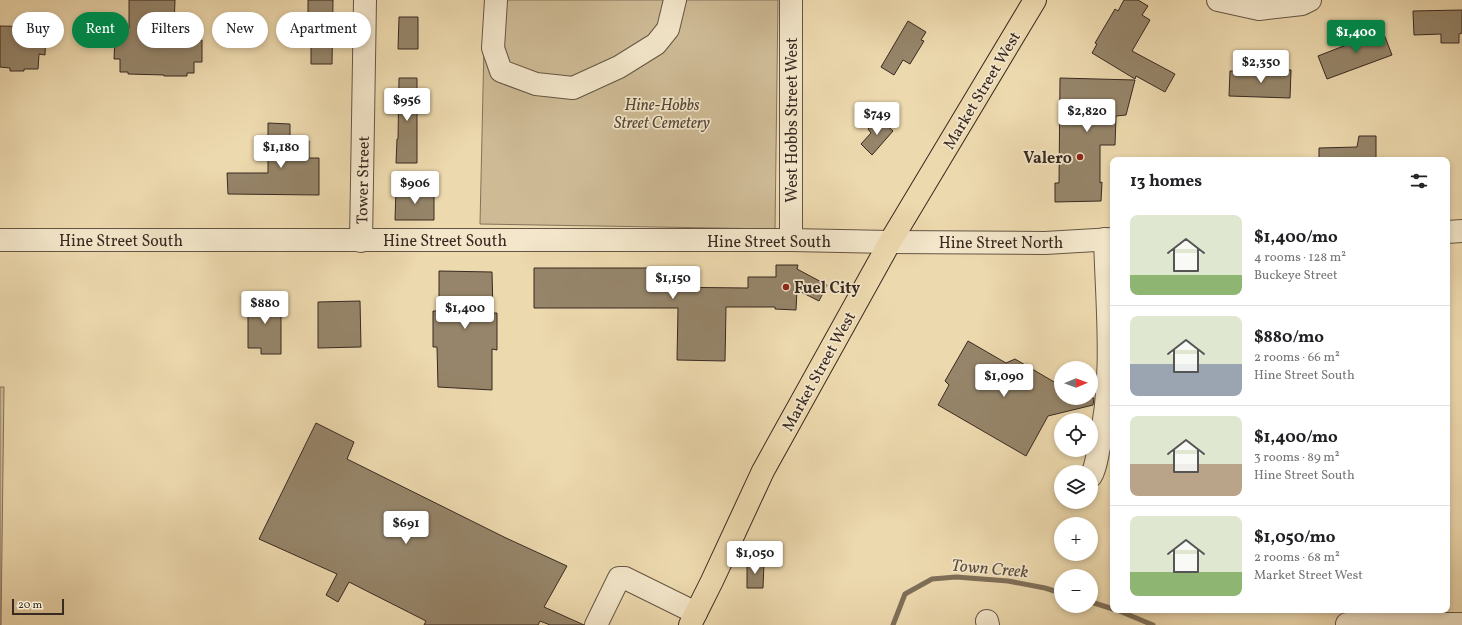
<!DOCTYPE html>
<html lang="en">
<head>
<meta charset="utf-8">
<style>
	:root { --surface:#fff; --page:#f2f2f2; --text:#202124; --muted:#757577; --line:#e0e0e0; --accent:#0b8043 }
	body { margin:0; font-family:Vollkorn,serif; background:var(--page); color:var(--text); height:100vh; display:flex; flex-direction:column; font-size:15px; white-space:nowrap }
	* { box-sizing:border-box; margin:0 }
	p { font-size:13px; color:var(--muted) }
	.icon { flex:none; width:22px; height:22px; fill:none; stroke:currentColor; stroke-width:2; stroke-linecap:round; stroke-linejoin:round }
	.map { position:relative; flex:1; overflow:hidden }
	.sheet { position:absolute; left:1110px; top:157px; width:340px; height:456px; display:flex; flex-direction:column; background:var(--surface); border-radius:8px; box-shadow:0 2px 6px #0003 }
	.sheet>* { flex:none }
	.banner { position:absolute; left:12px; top:12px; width:380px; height:36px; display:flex; gap:8px }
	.needle { width:26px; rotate:89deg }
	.tools { position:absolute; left:1054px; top:361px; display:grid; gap:8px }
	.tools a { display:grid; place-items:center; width:44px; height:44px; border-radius:50%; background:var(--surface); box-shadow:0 2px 6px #0003; font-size:20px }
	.scale { position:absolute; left:12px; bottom:10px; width:52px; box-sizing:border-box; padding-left:4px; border:2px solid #382921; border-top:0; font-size:11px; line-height:14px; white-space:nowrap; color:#382921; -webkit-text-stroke:3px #f3e6ca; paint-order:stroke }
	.price { position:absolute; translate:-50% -34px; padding:0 9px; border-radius:4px; background:#fff; color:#222; font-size:13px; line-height:26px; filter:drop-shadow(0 1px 2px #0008) }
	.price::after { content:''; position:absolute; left:50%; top:24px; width:12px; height:9px; margin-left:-6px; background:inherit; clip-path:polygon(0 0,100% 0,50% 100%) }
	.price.on { background:var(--accent); color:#fff }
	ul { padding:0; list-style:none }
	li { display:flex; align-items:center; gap:12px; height:100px; padding:0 20px }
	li+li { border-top:1px solid var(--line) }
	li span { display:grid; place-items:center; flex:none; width:112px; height:80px; border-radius:8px; color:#555 }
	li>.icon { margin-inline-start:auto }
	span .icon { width:48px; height:48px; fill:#fffc; stroke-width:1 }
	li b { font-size:17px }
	h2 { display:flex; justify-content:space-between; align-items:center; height:48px; padding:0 20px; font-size:17px }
	.chip { padding:0 14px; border-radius:18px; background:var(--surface); box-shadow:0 2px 6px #0003; font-size:14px; line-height:36px }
	.chip.on { background:var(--accent); color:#fff }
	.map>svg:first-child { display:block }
	.green { fill:#cebb96; stroke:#83725c }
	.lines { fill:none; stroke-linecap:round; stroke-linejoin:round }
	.stream { stroke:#7f6f59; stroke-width:5 }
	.building { fill:#96856a; stroke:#382921 }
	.minor-casing { stroke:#655544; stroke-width:24 }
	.major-casing { stroke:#382921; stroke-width:24 }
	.minor { stroke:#f3e6ca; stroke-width:22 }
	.major { stroke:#edd9ae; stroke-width:22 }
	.poi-dot { fill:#8f2418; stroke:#f3e6ca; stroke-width:1.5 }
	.labels { text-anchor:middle; stroke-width:3.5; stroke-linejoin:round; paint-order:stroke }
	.street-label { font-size:16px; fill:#382921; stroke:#f3e6ca }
	.park-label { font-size:16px; font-style:italic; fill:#564638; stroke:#f3e6ca }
	.poi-label { font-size:16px; font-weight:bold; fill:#382921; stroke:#f3e6ca; text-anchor:end }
	.water-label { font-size:17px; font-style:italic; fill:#5c4c3d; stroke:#f3e6ca }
</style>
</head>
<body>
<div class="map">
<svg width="1462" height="625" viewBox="0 0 1462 625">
	<rect width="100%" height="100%" fill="#edd9ae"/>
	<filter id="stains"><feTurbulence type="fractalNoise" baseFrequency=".005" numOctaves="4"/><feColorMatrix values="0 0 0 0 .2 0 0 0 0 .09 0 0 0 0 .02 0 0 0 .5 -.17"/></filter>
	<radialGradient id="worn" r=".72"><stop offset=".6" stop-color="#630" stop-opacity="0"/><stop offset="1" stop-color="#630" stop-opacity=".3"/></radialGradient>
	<g class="green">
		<polygon points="485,0 778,0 775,229 480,224"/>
		<polygon points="0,387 4,387 1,625 0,625"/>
	</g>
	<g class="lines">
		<g class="stream">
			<polyline points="1091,602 1113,609"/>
			<polyline points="1117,610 1153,625"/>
			<polyline points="893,625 905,594 932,579 956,577 1008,581 1045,588 1061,593"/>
		</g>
	</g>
	<g class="building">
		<polygon points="129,0 175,0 174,27 188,27 188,28 196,29 195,40 202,40 202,62 194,62 194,73 187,73 187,76 164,76 164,75 128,74 128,72 120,72 120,59 114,59 115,39 121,39 122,27 129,28"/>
		<polygon points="308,0 333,0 332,64 311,64 311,23 308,23"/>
		<polygon points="1124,0 1138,0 1148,6 1142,15 1150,20 1132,51 1175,74 1165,92 1136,76 1135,79 1092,53 1097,44 1095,43 1115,9 1118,11"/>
		<polygon points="1462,10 1462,33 1459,34 1459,43 1441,43 1441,34 1414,35 1413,11"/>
		<polygon points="399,17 418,17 418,49 398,49"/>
		<polygon points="908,21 926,32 921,40 924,41 910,64 903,60 894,75 881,67"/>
		<polygon points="0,26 46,27 45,55 39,54 38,69 24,69 24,71 10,71 10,68 0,67"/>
		<polygon points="1382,29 1392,55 1327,79 1318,56 1354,42 1353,40"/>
		<polygon points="1260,70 1291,70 1290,98 1229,96 1230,71 1260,72"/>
		<polygon points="399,78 417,78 417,163 396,163 397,139 398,139"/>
		<polygon points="1060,78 1135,80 1126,115 1116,116 1115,145 1100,145 1100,183 1102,182 1101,201 1055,202 1055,183 1059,183"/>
		<polygon points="878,118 893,131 872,155 861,144 871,133 868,129"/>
		<polygon points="268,123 290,124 290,141 309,141 309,158 319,158 319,195 228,194 227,173 268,173"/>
		<polygon points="1359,136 1376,136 1376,160 1319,160 1319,148 1357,147"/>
		<polygon points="396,189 434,189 434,220 395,220"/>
		<polygon points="776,265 798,265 797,269 827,285 819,301 797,290 796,310 775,309 775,307 726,307 725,361 677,360 678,308 534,308 534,268 655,268 655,287 748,288 748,277 776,277"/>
		<polygon points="439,271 492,272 493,313 497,313 497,350 492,349 492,390 438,387 437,347 433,347 433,311 439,311"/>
		<polygon points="248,298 281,298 281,354 261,354 261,348 248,348"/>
		<polygon points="360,301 361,347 318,348 318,302"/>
		<polygon points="968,341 1006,363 1015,359 1061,386 1061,398 1094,398 1093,405 1048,416 1026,456 938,405 949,385 945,381"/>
		<polygon points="316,423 354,442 347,459 506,538 567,566 544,607 584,625 550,625 540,621 538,625 424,625 426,621 349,582 338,602 326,595 337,574 259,539"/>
		<polygon points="747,562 764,562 763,588 747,588"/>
	</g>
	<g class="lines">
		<defs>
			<g id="minor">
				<polyline points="496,0 493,48 501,71 536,84 573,88 619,67 656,44 668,29 675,0"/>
				<polyline points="1218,0 1259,9 1302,4 1310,0"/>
				<polyline points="1447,232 1462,231"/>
				<polyline points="0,240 791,240 890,242 1045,243 1113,239"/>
				<polyline points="791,240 791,0"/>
				<polyline points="361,241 365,0"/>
				<path d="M 1091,476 C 1096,468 1097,456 1099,447 C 1115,379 1107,308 1105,239"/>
				<polyline points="987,621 988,625"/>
				<polyline points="1347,624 1462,624"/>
				<polyline points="596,625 619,578 625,578 696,613"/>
			</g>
			<polyline id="major" points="690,625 712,581 763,471 890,242 1035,0"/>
		</defs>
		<use href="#minor" class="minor-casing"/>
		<use href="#major" class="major-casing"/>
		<use href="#minor" class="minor"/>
		<use href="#major" class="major"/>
	</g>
	<g class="poi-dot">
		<circle cx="1080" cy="157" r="4"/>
		<circle cx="786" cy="287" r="4"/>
	</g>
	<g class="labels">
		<g class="street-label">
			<text transform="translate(981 90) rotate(-59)" y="6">Market Street West</text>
			<text transform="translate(791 120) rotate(-90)" y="6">West Hobbs Street West</text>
			<text transform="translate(362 180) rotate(-89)" y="6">Tower Street</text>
			<text x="121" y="246">Hine Street South</text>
			<text x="445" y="246">Hine Street South</text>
			<text x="769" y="247">Hine Street South</text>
			<text x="1001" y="248">Hine Street North</text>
			<text transform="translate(818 371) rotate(-61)" y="6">Market Street West</text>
		</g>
		<g class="park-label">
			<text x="662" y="110">Hine-Hobbs<tspan x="662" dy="18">Street Cemetery</tspan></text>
		</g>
		<g class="poi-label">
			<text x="1072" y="163">Valero</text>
			<text x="794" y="293" text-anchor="start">Fuel City</text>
		</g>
		<g class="water-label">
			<text transform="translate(990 568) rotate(5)" y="6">Town Creek</text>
		</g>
	</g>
	<rect width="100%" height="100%" filter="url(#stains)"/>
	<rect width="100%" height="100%" fill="url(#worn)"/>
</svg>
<div class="tools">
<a><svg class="needle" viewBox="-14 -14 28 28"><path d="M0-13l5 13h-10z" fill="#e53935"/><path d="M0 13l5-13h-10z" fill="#757577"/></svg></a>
<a><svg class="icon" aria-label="locate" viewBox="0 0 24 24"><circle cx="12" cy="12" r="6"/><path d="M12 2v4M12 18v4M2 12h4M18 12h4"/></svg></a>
<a><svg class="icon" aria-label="layers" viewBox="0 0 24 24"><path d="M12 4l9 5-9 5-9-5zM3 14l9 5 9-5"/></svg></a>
<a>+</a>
<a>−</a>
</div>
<div class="scale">20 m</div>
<b class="price on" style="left:1356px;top:54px">$1,400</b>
<b class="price" style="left:1261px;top:84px">$2,350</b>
<b class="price" style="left:407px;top:122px">$956</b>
<b class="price" style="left:1087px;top:133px">$2,820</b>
<b class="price" style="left:877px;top:136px">$749</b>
<b class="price" style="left:281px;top:169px">$1,180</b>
<b class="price" style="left:415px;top:205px">$906</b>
<b class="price" style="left:673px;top:300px">$1,150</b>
<b class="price" style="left:265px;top:325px">$880</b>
<b class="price" style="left:465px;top:330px">$1,400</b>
<b class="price" style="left:1004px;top:398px">$1,090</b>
<b class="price" style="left:406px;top:545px">$691</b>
<b class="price" style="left:755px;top:575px">$1,050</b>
<div class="banner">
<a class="chip">Buy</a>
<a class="chip on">Rent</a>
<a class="chip">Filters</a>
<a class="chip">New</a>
<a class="chip">Apartment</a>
</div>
<section class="sheet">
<h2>13 homes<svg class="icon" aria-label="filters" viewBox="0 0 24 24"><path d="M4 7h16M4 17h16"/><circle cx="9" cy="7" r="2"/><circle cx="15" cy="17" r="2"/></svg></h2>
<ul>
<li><span style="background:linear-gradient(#dfe7d0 75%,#8fb573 0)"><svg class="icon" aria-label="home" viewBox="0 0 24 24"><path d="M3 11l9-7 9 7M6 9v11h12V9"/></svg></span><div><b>$1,400/mo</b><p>4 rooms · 128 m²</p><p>Buckeye Street</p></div></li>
<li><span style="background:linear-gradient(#dfe7d0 60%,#9aa5b1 0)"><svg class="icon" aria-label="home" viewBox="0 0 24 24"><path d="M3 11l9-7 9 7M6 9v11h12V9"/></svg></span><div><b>$880/mo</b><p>2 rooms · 66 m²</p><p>Hine Street South</p></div></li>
<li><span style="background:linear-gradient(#dfe7d0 60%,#b9a48a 0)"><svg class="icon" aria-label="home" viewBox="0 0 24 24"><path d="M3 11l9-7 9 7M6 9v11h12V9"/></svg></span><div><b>$1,400/mo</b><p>3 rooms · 89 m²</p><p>Hine Street South</p></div></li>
<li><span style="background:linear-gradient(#dfe7d0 70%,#8fb573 0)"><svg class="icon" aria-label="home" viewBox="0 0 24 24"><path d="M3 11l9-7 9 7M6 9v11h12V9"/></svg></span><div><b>$1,050/mo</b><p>2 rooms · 68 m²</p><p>Market Street West</p></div></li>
</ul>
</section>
</div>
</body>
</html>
